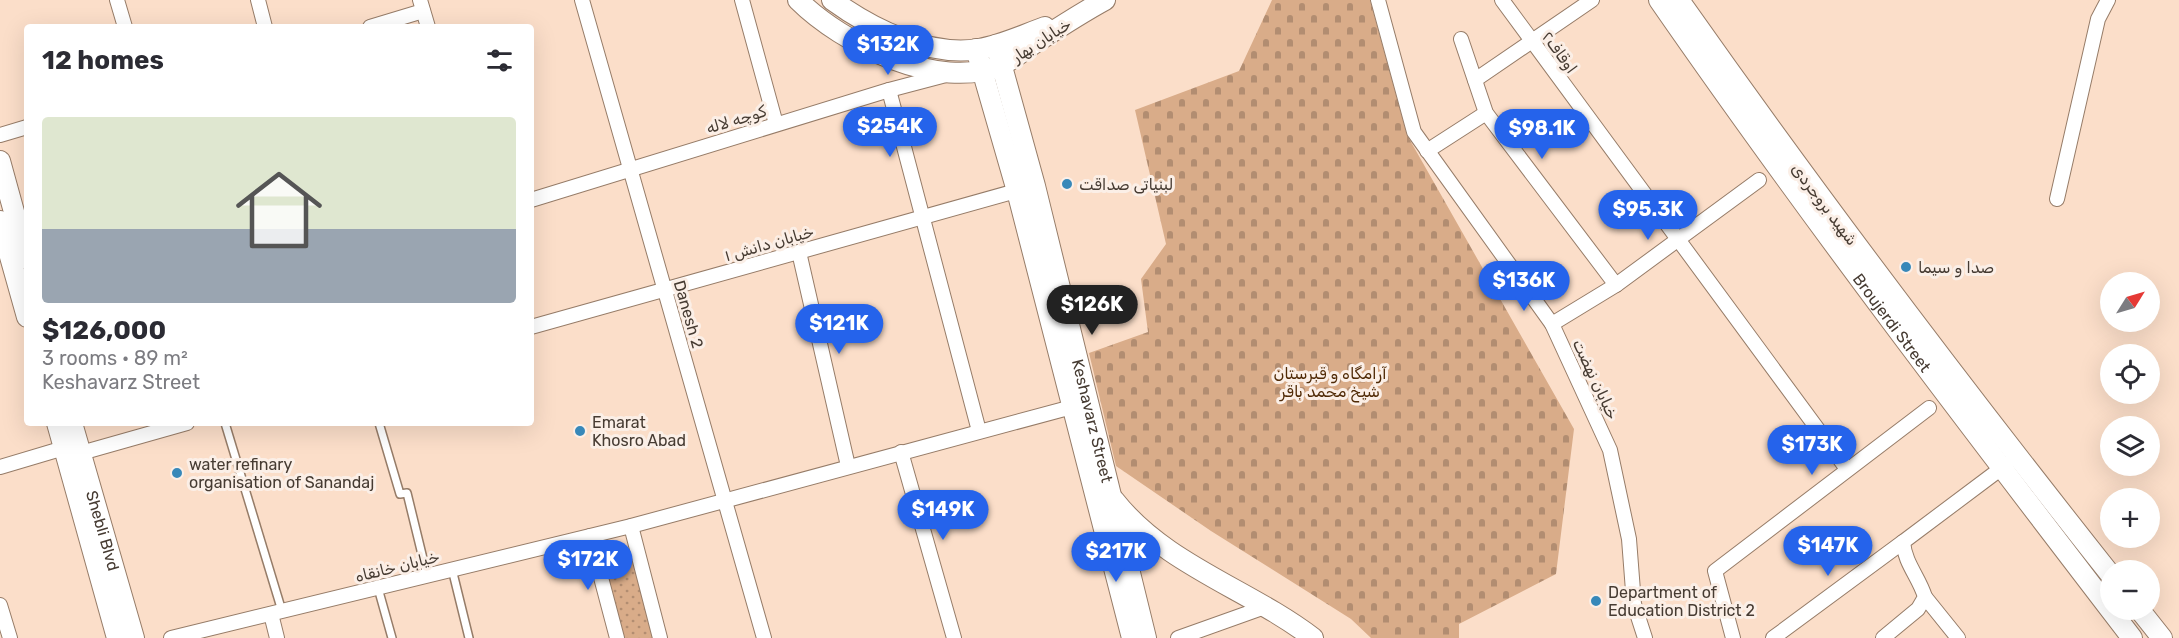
<!DOCTYPE html>
<html lang="en">
<head>
<meta charset="utf-8">
<style>
	:root { --surface:#fff; --page:#f7f7f7; --text:#2b2b33; --muted:#7c7c81; --accent:#2563eb }
	body { margin:0; font-family:Rubik,"Noto Naskh Arabic",sans-serif; background:var(--page); color:var(--text); height:100vh; display:flex; flex-direction:column; font-size:22px; white-space:nowrap }
	* { box-sizing:border-box; margin:0 }
	p { font-size:20px; color:var(--muted) }
	.icon { flex:none; width:33px; height:33px; fill:none; stroke:currentColor; stroke-width:2; stroke-linecap:round; stroke-linejoin:round }
	.map { position:relative; flex:1; overflow:hidden }
	.sheet { position:absolute; left:24px; top:24px; width:510px; height:402px; display:flex; flex-direction:column; background:var(--surface); border-radius:6px; box-shadow:0 6px 24px #0002 }
	.sheet>* { flex:none }
	.needle { width:39px; rotate:53deg }
	.buttons { position:absolute; left:2100px; top:272px; display:grid; gap:12px }
	.buttons a { display:grid; place-items:center; width:60px; height:60px; border-radius:50%; background:var(--surface); box-shadow:0 6px 24px #0002; font-size:30px }
	.price { position:absolute; translate:-50% -51px; padding:0 14px; border-radius:21px; background:var(--accent); color:#fff; font-size:20px; line-height:39px; filter:drop-shadow(0 2px 3px #0008) }
	.price::after { content:''; position:absolute; left:50%; top:36px; width:18px; height:14px; margin-left:-9px; background:inherit; clip-path:polygon(0 0,100% 0,50% 100%) }
	.price.current { background:#222; color:#fff }
	ul { padding:0; list-style:none }
	li { display:grid; align-content:center; gap:12px; height:318px; padding:0 18px }
	li span { display:grid; place-items:center; height:186px; border-radius:6px; color:#555 }
	li>.icon { margin-inline-start:auto }
	span .icon { width:108px; height:108px; fill:#fffc; stroke-width:1 }
	li b { font-size:26px }
	h2 { display:flex; justify-content:space-between; align-items:center; height:72px; padding:0 18px; font-size:26px }
	.map>svg:first-child { display:block }
	.cemetery { fill:url(#cemetery-stones) }
	.park { fill:url(#park-dots) }
	.lines { fill:none; stroke-linecap:round; stroke-linejoin:round }
	.lane-casing { stroke:#967c68; stroke-width:10 }
	.street-casing { stroke:#967c68; stroke-width:16 }
	.secondary-casing { stroke:#967c68; stroke-width:22 }
	.lane { stroke:#fff; stroke-width:7 }
	.street { stroke:#fff; stroke-width:14 }
	.secondary { stroke:#fff; stroke-width:20 }
	.poi-dot { fill:#3788b9; stroke:#fbefe7; stroke-width:2 }
	.labels { text-anchor:middle; stroke-width:6; stroke-linejoin:round; paint-order:stroke }
	.street-label { font-size:16px; fill:#463b32; stroke:#fbefe7 }
	.poi-label { font-size:16px; fill:#463b32; stroke:#fbefe7; text-anchor:start }
	.park-label { font-size:16px; fill:#502a06; stroke:#fbefe7 }
</style>
</head>
<body>
<div class="map">
<svg width="2179" height="638" viewBox="0 0 2179 638">
	<defs>
		<pattern id="cemetery-stones" width="16" height="16" patternUnits="userSpaceOnUse" patternTransform="scale(1.5)"><rect width="16" height="16" fill="#d9ac89"/><path d="M2 7V4a2 2 0 0 1 4 0v3zM10 15v-3a2 2 0 0 1 4 0v3z" fill="#b28d71"/></pattern>
		<pattern id="park-dots" width="8" height="8" patternUnits="userSpaceOnUse" patternTransform="scale(1.5)"><rect width="8" height="8" fill="#d9ac89"/><path d="M2 2h.1M6 6h.1" fill="none" stroke="#b28d71" stroke-width="1.8" stroke-linecap="round"/></pattern>
	</defs>
	<rect width="100%" height="100%" fill="#fbdec9"/>
	<polygon class="cemetery" points="1272,0 1370,0 1407,135 1574,429 1556,574 1459,624 1459,638 1371,638 1351,619 1211,531 1116,466 1089,353 1148,332 1141,279 1166,244 1135,110 1239,71"/>
	<polygon class="park" points="634,553 656,638 622,638 603,561"/>
	<g class="lines">
		<defs>
			<g id="lane">
				<polyline points="225,423 282,611"/>
				<polyline points="379,423 400,494 407,493 427,575"/>
				<polyline points="452,569 469,638"/>
				<polyline points="378,588 392,638"/>
			</g>
			<g id="street">
				<polyline points="117,0 125,27"/>
				<polyline points="258,0 265,27"/>
				<polyline points="420,0 428,27"/>
				<polyline points="582,0 764,638"/>
				<polyline points="742,0 776,124"/>
				<polyline points="1378,0 1414,132 1552,324 1610,450 1629,539 1634,604 1645,638"/>
				<polyline points="1502,0 1847,469"/>
				<polyline points="370,27 423,11"/>
				<polyline points="1461,39 1486,113 1616,285"/>
				<polyline points="1475,80 1592,0"/>
				<polyline points="889,90 979,431"/>
				<polyline points="0,135 27,127"/>
				<polyline points="1427,151 1486,113"/>
				<polyline points="2057,199 2098,19 2108,0"/>
				<polyline points="531,200 889,90 946,75"/>
				<polyline points="799,252 848,466"/>
				<polyline points="1552,324 1616,285 1759,180"/>
				<polyline points="531,327 1023,189"/>
				<polyline points="901,452 954,638"/>
				<polyline points="81,453 187,423"/>
				<polyline points="0,467 64,448"/>
				<polyline points="631,526 660,638"/>
				<polyline points="590,536 617,638"/>
				<polyline points="1925,597 1958,638"/>
				<polyline points="0,605 10,638"/>
				<polyline points="271,614 277,638"/>
				<polyline points="171,638 631,526 1072,407"/>
				<polyline points="1178,638 1265,607"/>
				<polyline points="1733,638 1715,571 1929,408"/>
				<polyline points="1773,638 1903,542"/>
				<path d="M 1883,638 L 1918,609 L 1925,597 C 1919,577 1905,564 1903,542 L 2007,464"/>
			</g>
			<g id="secondary">
				<path d="M 798,0 C 842,44 939,92 1001,65 C 1013,60 1024,50 1035,43 C 1058,28 1081,13 1105,0"/>
				<path d="M 832,0 C 872,29 928,57 979,49 C 1002,45 1023,35 1045,27"/>
				<path id="s1" d="M 1659,0 C 1810,218 1971,428 2132,638"/>
				<path d="M 1679,0 C 1817,196 1961,386 2110,574"/>
				<path id="s2" d="M 996,45 L 1035,186 L 1146,638"/>
				<polyline points="976,49 1017,191 1132,638"/>
				<polyline points="0,161 27,259"/>
				<polyline points="0,221 27,317"/>
				<polyline points="57,423 117,638"/>
				<path id="s3" d="M 72,423 L 134,638"/>
				<path d="M 1114,500 C 1165,565 1249,589 1313,638"/>
				<polyline points="2139,609 2162,638"/>
			</g>
		</defs>
		<use href="#lane" class="lane-casing"/>
		<use href="#street" class="street-casing"/>
		<use href="#secondary" class="secondary-casing"/>
		<use href="#lane" class="lane"/>
		<use href="#street" class="street"/>
		<use href="#secondary" class="secondary"/>
	</g>
	<g class="poi-dot">
		<circle cx="1067" cy="184" r="6"/>
		<circle cx="1906" cy="267" r="6"/>
		<circle cx="580" cy="431" r="6"/>
		<circle cx="177" cy="473" r="6"/>
		<circle cx="1596" cy="601" r="6"/>
	</g>
	<g class="labels">
		<g class="street-label">
			<text transform="translate(1041 40) rotate(-33)" y="6">خیابان بهار</text>
			<text transform="translate(1560 52) rotate(54)" y="6">اوقاف۲</text>
			<text transform="translate(736 119) rotate(-17)" y="6">کوچه لاله</text>
			<text transform="translate(1825 204) rotate(53)" y="6">شهید بروجردی</text>
			<text transform="translate(769 243) rotate(-16)" y="6">خیابان دانش ۱</text>
			<text transform="translate(689 314) rotate(74)" y="6">Danesh 2</text>
			<text dy="6" stroke="none"><textPath href="#s1" startOffset="398">Broujerdi Street</textPath></text>
			<text transform="translate(1596 379) rotate(65)" y="6">خیابان نهضت</text>
			<text dy="6" stroke="none"><textPath href="#s2" startOffset="388">Keshavarz Street</textPath></text>
			<text dy="6" stroke="none"><textPath href="#s3" startOffset="112">Shebli Blvd</textPath></text>
			<text transform="translate(397 566) rotate(-14)" y="6">خیابان خانقاه</text>
		</g>
		<g class="poi-label">
			<text x="1079" y="190">لبنیاتی ‌صداقت</text>
			<text x="1918" y="273">صدا و سیما</text>
			<text x="592" y="428">Emarat<tspan x="592" dy="18">Khosro Abad</tspan></text>
			<text x="189" y="470">water refinary<tspan x="189" dy="18">organisation of Sanandaj</tspan></text>
			<text x="1608" y="598">Department of<tspan x="1608" dy="18">Education District 2</tspan></text>
		</g>
		<g class="park-label">
			<text x="1330" y="379">آرامگاه و قبرستان<tspan x="1330" dy="18">شیخ محمد باقر</tspan></text>
		</g>
	</g>
</svg>
<div class="buttons">
<a><svg class="needle" viewBox="-14 -14 28 28"><path d="M0-13l5 13h-10z" fill="#e53935"/><path d="M0 13l5-13h-10z" fill="#7c7c81"/></svg></a>
<a><svg class="icon" aria-label="locate" viewBox="0 0 24 24"><circle cx="12" cy="12" r="6"/><path d="M12 2v4M12 18v4M2 12h4M18 12h4"/></svg></a>
<a><svg class="icon" aria-label="layers" viewBox="0 0 24 24"><path d="M12 4l9 5-9 5-9-5zM3 14l9 5 9-5"/></svg></a>
<a>+</a>
<a>−</a>
</div>
<b class="price" style="left:888px;top:76px">$132K</b>
<b class="price" style="left:890px;top:158px">$254K</b>
<b class="price" style="left:1542px;top:160px">$98.1K</b>
<b class="price" style="left:1648px;top:241px">$95.3K</b>
<b class="price" style="left:1524px;top:312px">$136K</b>
<b class="price current" style="left:1092px;top:336px">$126K</b>
<b class="price" style="left:839px;top:355px">$121K</b>
<b class="price" style="left:1812px;top:476px">$173K</b>
<b class="price" style="left:943px;top:541px">$149K</b>
<b class="price" style="left:1828px;top:577px">$147K</b>
<b class="price" style="left:1116px;top:583px">$217K</b>
<b class="price" style="left:588px;top:591px">$172K</b>
<section class="sheet">
<h2>12 homes<svg class="icon" aria-label="filters" viewBox="0 0 24 24"><path d="M4 7h16M4 17h16"/><circle cx="9" cy="7" r="2"/><circle cx="15" cy="17" r="2"/></svg></h2>
<ul>
<li><span style="background:linear-gradient(#dfe7d0 60%,#9aa5b1 0)"><svg class="icon" aria-label="home" viewBox="0 0 24 24"><path d="M3 11l9-7 9 7M6 9v11h12V9"/></svg></span><div><b>$126,000</b><p>3 rooms · 89 m²</p><p>Keshavarz Street</p></div></li>
</ul>
</section>
</div>
</body>
</html>
